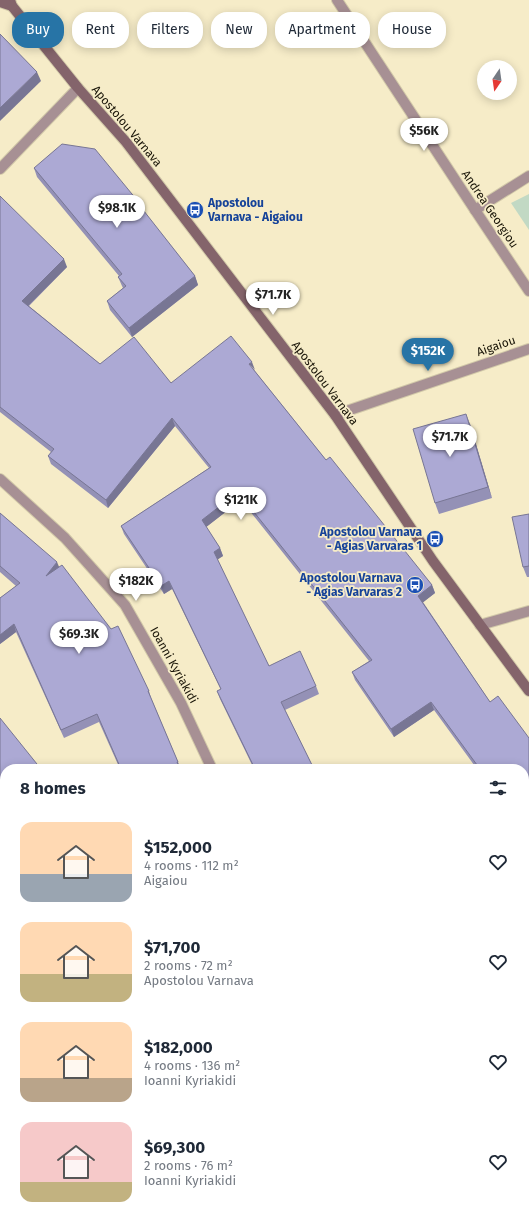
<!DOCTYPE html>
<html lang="en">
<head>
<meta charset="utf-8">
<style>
	:root { --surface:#fff; --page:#f6f6f7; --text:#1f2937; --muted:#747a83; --accent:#2774a6 }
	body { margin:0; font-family:"Fira Sans",sans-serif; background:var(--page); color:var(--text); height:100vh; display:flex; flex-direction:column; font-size:15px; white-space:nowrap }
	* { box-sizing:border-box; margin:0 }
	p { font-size:13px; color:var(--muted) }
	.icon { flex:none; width:22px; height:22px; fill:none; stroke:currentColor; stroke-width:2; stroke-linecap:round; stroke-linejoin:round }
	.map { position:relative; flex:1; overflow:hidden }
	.drawer { position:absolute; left:0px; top:764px; width:529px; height:456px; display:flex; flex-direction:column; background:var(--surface); border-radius:16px 16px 0 0; box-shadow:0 2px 10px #0003 }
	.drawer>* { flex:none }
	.hud { position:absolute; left:12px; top:12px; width:505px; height:36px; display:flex; gap:8px }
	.needle { width:26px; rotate:193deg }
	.tools { position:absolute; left:477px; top:60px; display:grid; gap:8px }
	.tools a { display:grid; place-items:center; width:40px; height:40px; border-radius:50%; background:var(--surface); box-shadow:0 2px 10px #0003; font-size:20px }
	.price { position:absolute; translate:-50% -34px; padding:0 9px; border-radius:14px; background:#fff; color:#222; font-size:13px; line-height:26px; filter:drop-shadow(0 1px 2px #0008) }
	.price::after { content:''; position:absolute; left:50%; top:24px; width:12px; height:9px; margin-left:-6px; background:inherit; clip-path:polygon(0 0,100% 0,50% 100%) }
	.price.active { background:var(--accent); color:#fff }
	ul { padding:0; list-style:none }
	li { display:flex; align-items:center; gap:12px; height:100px; padding:0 20px }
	li span { display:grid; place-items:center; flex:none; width:112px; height:80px; border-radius:12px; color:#555 }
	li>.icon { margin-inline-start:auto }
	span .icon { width:48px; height:48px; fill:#fffc; stroke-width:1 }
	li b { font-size:17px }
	h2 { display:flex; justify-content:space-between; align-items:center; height:48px; padding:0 20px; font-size:17px }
	.chip { padding:0 14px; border-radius:16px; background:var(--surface); box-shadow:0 2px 10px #0003; font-size:14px; line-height:36px }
	.chip.active { background:var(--accent); color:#fff }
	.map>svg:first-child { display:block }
	.green { fill:#c2d9c4 }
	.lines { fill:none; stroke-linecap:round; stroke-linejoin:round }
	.river { stroke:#7db1c5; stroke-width:54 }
	.minor-casing { stroke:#d2c9a9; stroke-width:12 }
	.secondary-casing { stroke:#d2c9a9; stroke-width:12 }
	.minor { stroke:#a79094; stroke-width:10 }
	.secondary { stroke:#84646b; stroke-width:10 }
	.wall { fill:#9491b6 }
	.shaded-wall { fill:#787694 }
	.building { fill:#aca9d4; stroke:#787694 }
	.labels { text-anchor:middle; stroke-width:3.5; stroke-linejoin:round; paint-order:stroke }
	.street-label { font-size:12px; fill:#181407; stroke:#f6ecc8 }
	.transit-label { font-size:12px; font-weight:bold; fill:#164399; stroke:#f6ecc8; text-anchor:end }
</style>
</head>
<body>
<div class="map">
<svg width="529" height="1220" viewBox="0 0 529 1220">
	<rect width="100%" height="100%" fill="#f6ecc8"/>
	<g class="green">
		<polygon points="529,194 529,230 511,203"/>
		<polygon points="0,815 5,833 5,1051 0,1035"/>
		<polygon points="53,1215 184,1215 185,1220 54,1220"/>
	</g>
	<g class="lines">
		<polyline class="river" points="0,868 5,879"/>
		<defs>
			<g id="minor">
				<polyline points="337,0 475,210 529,291"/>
				<polyline points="0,169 78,88"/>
				<polyline points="475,210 529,176"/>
				<polyline points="335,415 529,349"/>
				<polyline points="0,479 65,538 125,605 181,703 212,769"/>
				<polyline points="480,625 529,611"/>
				<polyline points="524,917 529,915"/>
				<polyline points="304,1215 305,1220"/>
			</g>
			<g id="secondary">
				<polyline points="10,0 12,6 78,88 126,142 335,415 433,561 529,691"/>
				<polyline points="0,2 12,6"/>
			</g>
		</defs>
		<use href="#minor" class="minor-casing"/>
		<use href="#secondary" class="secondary-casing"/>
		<use href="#minor" class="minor"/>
		<use href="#secondary" class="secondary"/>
	</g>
	<g class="wall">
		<polygon points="34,168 141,205 143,211 195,276 198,285 132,337 110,310 107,301 123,288 122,286 118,277 119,276 37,177"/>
		<polygon points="0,196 67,267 29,306 100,364 171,383 254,370 326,460 432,585 435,593 423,602 490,702 529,738 529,874 524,876 524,769 477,769 434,710 394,737 355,680 352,672 369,661 241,500 206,527 220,548 223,556 217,559 269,666 316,686 319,694 285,710 314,769 254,769 220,699 217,691 221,690 172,589 164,594 124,534 121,526 209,468 175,426 108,508 51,464 48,456 51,452 0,412"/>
		<polygon points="470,424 492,498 439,514 435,503"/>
		<polygon points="0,513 59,567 149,691 151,698 181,769 120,769 99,722 64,738 16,632 0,644 0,598 16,586 0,572"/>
		<polygon points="529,514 529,577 527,577 523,567"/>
		<polygon points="0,718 5,769 5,809 0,803"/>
		<polygon points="529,935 529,1016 524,1018 524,937"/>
		<polygon points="529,1119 529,1199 524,1200 524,1121"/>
		<polygon points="346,1215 482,1215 466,1220 348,1220"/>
	</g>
	<g class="shaded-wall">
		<polygon points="37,72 41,81 0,121 0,108"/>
		<polygon points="64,259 67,267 25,309 22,301"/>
		<polygon points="195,276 198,285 132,337 129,328"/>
		<polygon points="252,362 255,370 249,364"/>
		<polygon points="466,414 470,424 492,498 488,487"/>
		<polygon points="172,418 175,426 108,508 106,500"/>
		<polygon points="238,492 241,500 205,528 202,520"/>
		<polygon points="220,548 223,556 217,560 214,552"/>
		<polygon points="57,562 60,569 46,576"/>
		<polygon points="169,581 172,589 164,594 161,586"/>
		<polygon points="432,585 435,593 421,604 418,596"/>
		<polygon points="14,624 16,632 0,644 0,635"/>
		<polygon points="431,702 434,710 394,737 391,729"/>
		<polygon points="285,1215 287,1215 287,1220 286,1220"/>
	</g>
	<g class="building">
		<polygon points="0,34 37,72 0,108"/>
		<polygon points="62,144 95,149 141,205 140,206 195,276 129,328 107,301 126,286 118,277 122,274 34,168"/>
		<polygon points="0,196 64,259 22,301 100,364 134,337 171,383 231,336 252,362 249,364 326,460 330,457 432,585 418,596 490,702 498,696 529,738 529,865 524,867 524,769 480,769 431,702 391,729 352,672 372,660 238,492 202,520 220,548 214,552 269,666 300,651 316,686 281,702 314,769 255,769 217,691 221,689 169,581 161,586 121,526 211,467 172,418 106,500 48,456 54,449 0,407"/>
		<polygon points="466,414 488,487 435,503 413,429"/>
		<polygon points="0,513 57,562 46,576 62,565 111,629 118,626 149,691 148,691 178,762 177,762 180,769 121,769 97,714 61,730 14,624 0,635 0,598 20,583 0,566"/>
		<polygon points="529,514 529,566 523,567 512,517"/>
		<polygon points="0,718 41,769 5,769 5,807 4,802 0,797"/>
		<polygon points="529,935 529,1007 524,1009 524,937"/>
		<polygon points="529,1119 529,1190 524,1191 524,1121"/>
		<polygon points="0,1153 5,1167 5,1215 23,1215 24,1220 0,1220"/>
		<polygon points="213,1215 285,1215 286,1220 213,1220"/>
		<polygon points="346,1215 452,1215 436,1220 348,1220"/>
	</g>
	<defs>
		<symbol id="bus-disc" viewBox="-11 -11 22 22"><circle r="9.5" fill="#1a4fb4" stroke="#f6ecc8"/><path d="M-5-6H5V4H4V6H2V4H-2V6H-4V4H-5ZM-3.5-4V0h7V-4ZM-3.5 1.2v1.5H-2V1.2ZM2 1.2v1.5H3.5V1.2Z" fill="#fff"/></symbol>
	</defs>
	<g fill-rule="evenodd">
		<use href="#bus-disc" x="185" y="200" width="20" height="20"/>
		<use href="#bus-disc" x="425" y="529" width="20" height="20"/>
		<use href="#bus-disc" x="405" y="575" width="20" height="20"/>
	</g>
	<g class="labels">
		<g class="street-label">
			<text transform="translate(127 126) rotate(50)" y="4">Apostolou Varnava</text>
			<text transform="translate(490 209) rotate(56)" y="4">Andrea Georgiou</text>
			<text transform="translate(496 346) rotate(-19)" y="4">Aigaiou</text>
			<text transform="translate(325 383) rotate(53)" y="4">Apostolou Varnava</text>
			<text transform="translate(174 665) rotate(61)" y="4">Ioanni Kyriakidi</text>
		</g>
		<g class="transit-label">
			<text x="208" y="207" text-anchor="start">Apostolou<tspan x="208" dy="14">Varnava - Aigaiou</tspan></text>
			<text x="422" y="536">Apostolou Varnava<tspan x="422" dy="14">- Agias Varvaras 1</tspan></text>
			<text x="402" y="582">Apostolou Varnava<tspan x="402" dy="14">- Agias Varvaras 2</tspan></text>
		</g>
	</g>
</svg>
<div class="tools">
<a><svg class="needle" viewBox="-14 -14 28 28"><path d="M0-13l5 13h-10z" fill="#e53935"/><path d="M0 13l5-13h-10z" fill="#747a83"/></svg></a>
</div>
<b class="price" style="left:424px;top:152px">$56K</b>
<b class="price" style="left:117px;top:229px">$98.1K</b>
<b class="price" style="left:273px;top:316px">$71.7K</b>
<b class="price active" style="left:428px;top:372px">$152K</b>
<b class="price" style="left:450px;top:458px">$71.7K</b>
<b class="price" style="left:241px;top:521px">$121K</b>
<b class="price" style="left:136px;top:602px">$182K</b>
<b class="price" style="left:79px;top:655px">$69.3K</b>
<div class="hud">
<a class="chip active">Buy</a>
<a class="chip">Rent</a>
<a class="chip">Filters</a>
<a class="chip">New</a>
<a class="chip">Apartment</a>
<a class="chip">House</a>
</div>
<section class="drawer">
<h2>8 homes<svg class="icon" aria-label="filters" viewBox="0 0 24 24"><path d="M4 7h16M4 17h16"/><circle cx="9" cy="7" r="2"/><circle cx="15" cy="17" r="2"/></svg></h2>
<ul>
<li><span style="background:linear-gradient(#ffd9b3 65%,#9aa5b1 0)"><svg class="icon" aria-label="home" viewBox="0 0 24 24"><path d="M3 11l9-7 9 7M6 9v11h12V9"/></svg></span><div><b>$152,000</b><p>4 rooms · 112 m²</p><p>Aigaiou</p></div><svg class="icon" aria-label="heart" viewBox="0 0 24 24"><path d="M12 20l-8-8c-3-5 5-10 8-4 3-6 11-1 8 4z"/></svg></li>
<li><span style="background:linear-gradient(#ffd9b3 65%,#c2b280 0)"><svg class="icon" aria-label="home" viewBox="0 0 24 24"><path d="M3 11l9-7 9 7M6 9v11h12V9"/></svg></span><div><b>$71,700</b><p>2 rooms · 72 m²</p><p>Apostolou Varnava</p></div><svg class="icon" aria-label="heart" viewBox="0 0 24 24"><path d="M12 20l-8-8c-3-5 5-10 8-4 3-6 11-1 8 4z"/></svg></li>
<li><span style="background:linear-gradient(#ffd9b3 70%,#b9a48a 0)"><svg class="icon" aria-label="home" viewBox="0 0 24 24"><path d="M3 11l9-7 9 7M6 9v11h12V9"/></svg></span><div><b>$182,000</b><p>4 rooms · 136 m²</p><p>Ioanni Kyriakidi</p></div><svg class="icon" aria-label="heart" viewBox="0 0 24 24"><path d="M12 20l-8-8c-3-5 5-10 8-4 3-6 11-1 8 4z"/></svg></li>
<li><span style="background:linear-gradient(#f6c9c9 75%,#c2b280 0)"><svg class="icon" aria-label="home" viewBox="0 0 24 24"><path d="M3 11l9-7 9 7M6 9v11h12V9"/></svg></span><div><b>$69,300</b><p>2 rooms · 76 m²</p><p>Ioanni Kyriakidi</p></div><svg class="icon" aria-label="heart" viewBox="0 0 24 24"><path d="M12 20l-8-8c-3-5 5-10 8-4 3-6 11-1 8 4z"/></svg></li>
</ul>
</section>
</div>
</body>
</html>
